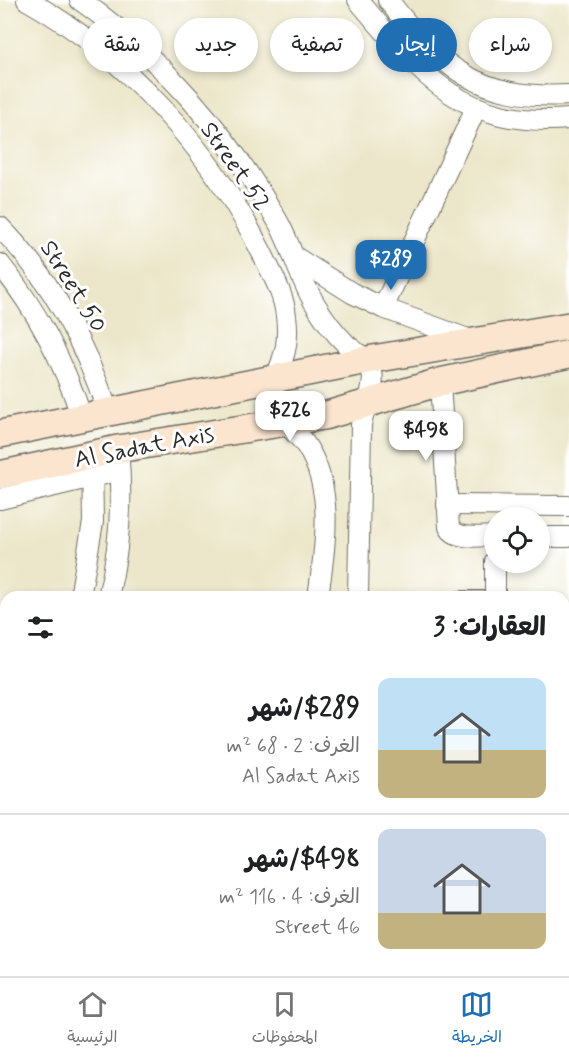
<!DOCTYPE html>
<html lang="ar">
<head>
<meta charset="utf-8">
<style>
	:root { --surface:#fff; --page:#f2f2f2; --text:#202124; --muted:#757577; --line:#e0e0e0; --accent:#1f6fb2 }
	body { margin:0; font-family:Mynerve,"Playpen Sans Arabic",sans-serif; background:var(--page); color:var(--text); direction:rtl; height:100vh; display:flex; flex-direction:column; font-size:22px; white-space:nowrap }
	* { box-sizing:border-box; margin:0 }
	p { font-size:20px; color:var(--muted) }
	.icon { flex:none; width:33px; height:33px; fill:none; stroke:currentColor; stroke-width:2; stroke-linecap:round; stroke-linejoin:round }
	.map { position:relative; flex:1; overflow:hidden; direction:ltr }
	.panel { position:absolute; left:0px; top:591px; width:570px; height:386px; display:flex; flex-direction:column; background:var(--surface); border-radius:18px 18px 0 0; box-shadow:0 3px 9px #0003; direction:rtl }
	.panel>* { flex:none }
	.hud { position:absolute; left:18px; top:18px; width:534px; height:54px; direction:rtl; display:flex; gap:12px }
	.buttons { position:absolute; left:484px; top:507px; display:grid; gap:12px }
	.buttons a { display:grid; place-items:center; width:66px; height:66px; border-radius:50%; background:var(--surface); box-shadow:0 3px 9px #0003; font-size:30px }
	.price { position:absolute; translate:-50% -51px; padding:0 14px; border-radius:12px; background:#fff; color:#222; font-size:20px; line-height:39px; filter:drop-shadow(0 2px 3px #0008) }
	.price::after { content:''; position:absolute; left:50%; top:36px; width:18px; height:14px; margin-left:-9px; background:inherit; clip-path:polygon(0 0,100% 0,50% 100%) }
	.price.active { background:var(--accent); color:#fff }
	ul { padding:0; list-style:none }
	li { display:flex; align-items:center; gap:18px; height:150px; padding:0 24px }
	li+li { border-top:2px solid var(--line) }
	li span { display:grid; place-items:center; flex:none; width:168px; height:120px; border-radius:12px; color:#555 }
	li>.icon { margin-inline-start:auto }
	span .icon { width:72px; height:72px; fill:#fffc; stroke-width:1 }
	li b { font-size:26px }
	h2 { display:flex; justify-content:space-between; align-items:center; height:72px; padding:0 24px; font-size:26px }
	.chip { padding:0 21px; border-radius:27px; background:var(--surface); box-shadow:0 3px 9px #0003; font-size:21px; line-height:54px }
	.chip.active { background:var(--accent); color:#fff }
	.tab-bar { display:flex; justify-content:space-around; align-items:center; height:84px; border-top:2px solid var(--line); background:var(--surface); font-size:16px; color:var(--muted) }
	.tab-bar a { display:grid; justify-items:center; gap:3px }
	.tab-bar .active { color:var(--accent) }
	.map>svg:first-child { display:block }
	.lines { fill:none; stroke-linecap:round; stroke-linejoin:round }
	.lane-casing { stroke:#6f6d63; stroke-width:12 }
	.street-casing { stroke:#6f6d63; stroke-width:22 }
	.secondary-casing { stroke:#6f6d63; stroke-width:30 }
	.path { stroke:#6f6d63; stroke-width:3; stroke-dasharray:4.5 4.5; stroke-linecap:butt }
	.lane { stroke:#fff; stroke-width:9 }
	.street { stroke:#fff; stroke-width:20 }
	.secondary { stroke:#fbe5cf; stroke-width:27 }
	.labels { text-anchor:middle; stroke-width:6; stroke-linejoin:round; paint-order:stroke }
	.street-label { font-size:24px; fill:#2b2b2b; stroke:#fff }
</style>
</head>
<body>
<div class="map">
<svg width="569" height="976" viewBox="0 0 569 976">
	<rect width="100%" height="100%" fill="#fff"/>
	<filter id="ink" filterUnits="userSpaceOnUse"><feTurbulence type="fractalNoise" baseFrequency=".0167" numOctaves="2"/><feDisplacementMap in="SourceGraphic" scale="12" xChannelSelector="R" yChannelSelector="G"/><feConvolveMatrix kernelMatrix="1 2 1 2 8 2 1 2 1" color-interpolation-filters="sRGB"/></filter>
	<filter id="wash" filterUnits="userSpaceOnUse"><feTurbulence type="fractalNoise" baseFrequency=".008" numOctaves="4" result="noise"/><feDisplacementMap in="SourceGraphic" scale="24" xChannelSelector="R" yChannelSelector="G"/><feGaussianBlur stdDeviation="1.35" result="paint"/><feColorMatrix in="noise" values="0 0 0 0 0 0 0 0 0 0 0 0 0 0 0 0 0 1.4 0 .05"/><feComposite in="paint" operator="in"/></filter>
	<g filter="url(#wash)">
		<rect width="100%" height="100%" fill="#ece7ca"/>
	</g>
	<g filter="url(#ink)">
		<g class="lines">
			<defs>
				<polyline id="lane" points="459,596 495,596"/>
				<g id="street">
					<path d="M 27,0 C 127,56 211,150 262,253 C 271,272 284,294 286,316 C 288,330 287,347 282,361 C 277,376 270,388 275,404 C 280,423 297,431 307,447 C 335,491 325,548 318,597"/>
					<path d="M 80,0 C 161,57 228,134 277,220 C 293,247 299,280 317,307 C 325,320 334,332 345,343 C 355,353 368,357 372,372 C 376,388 364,408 361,425 L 358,597"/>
					<path d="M 358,0 C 421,75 462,128 569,119"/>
					<path d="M 388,0 C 441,68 479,100 569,95"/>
					<path d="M 0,227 C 52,280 84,342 108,412"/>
					<polyline points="295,257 352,293 383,308 476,342"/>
					<path d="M 0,264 C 38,312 63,360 82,418"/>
					<polyline points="383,308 476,108"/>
					<path d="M 440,382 L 449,527 C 456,541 481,536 495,536"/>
					<polyline points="0,499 105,474"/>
					<polyline points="447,505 569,506"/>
					<polyline points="540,537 569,537"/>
					<polyline points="80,597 93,522 92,454"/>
					<path d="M 108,597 C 120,548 123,499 118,449"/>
					<polyline points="495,597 495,561"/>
					<polyline points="0,754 6,747"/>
					<polyline points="0,789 6,783"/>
					<polyline points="564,841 569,841"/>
					<polyline points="564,945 569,944"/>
					<polyline points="541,970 542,976"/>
					<polyline points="96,976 103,970"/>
					<polyline points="151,976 154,970"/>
				</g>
				<g id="secondary">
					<polyline points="0,434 367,360 569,326"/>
					<polyline points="0,475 118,449 324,416 440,382 569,354"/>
					<polyline points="355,970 355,976"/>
				</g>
			</defs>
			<use href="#lane" class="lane-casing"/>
			<use href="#street" class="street-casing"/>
			<use href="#secondary" class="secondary-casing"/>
			<g class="path">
				<polyline points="564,663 569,663"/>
				<polyline points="567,926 568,858"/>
			</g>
			<use href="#lane" class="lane"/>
			<use href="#street" class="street"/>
			<use href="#secondary" class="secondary"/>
		</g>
	</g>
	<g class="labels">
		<g class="street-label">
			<text transform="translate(236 166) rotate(55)" y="8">Street 52</text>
			<text transform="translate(74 286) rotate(58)" y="8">Street 50</text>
			<text transform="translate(144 446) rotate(-11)" y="8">Al Sadat Axis</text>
		</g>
	</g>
</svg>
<div class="buttons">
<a><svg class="icon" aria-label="locate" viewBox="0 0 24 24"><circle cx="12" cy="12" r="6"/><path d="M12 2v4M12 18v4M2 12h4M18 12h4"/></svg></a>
</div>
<b class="price active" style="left:391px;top:291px">$289</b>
<b class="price" style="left:290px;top:442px">$226</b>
<b class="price" style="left:426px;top:462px">$498</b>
<div class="hud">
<a class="chip">شراء</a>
<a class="chip active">إيجار</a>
<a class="chip">تصفية</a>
<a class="chip">جديد</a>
<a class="chip">شقة</a>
</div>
<section class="panel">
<h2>العقارات: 3<svg class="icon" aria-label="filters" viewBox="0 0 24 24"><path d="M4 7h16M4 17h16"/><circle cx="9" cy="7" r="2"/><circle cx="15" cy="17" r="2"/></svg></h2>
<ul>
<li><span style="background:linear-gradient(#bfe0f5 60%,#c2b280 0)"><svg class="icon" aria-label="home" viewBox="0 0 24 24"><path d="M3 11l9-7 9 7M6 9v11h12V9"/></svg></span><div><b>$289/شهر</b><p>الغرف: 2 · 68 m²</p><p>Al Sadat Axis</p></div></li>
<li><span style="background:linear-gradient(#c9d6e8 70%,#c2b280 0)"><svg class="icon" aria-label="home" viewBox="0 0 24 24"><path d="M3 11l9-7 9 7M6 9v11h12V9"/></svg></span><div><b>$498/شهر</b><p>الغرف: 4 · 116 m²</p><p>Street 46</p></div></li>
</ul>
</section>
</div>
<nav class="tab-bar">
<a class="active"><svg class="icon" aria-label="map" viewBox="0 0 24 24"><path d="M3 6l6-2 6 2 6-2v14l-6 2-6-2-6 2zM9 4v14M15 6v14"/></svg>الخريطة</a>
<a><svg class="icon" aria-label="saved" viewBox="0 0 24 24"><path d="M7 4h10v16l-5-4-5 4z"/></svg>المحفوظات</a>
<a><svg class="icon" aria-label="home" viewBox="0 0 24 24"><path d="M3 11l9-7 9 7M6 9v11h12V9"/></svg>الرئيسية</a>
</nav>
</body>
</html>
